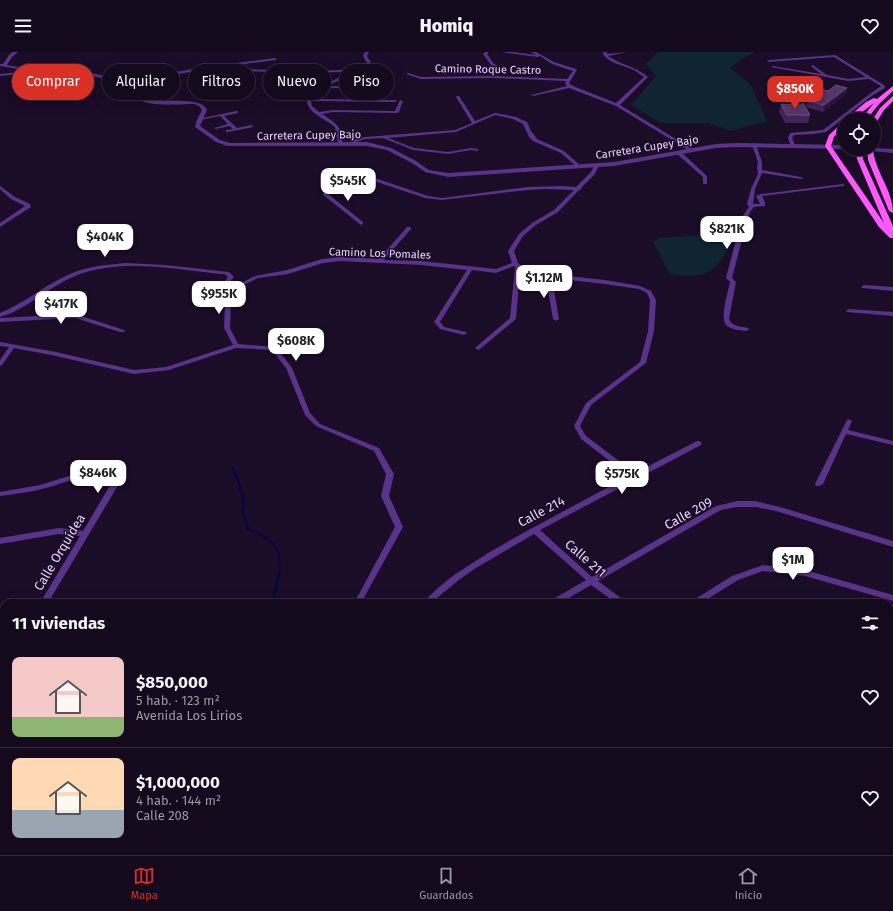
<!DOCTYPE html>
<html lang="es">
<head>
<meta charset="utf-8">
<style>
	:root { --surface:#14091d; --page:#21172a; --text:#f1f3f6; --muted:#9d9aa4; --line:#332a3b; --accent:#d93025 }
	body { margin:0; font-family:"Fira Sans",sans-serif; background:var(--page); color:var(--text); height:100vh; display:flex; flex-direction:column; font-size:15px; white-space:nowrap }
	* { box-sizing:border-box; margin:0 }
	p { font-size:13px; color:var(--muted) }
	.icon { flex:none; width:22px; height:22px; fill:none; stroke:currentColor; stroke-width:2; stroke-linecap:round; stroke-linejoin:round }
	.map { position:relative; flex:1; overflow:hidden }
	.sheet { position:absolute; left:0px; top:547px; width:893px; height:256px; display:flex; flex-direction:column; background:var(--surface); border-radius:12px 12px 0 0; box-shadow:0 4px 16px #0002,0 0 0 1px var(--line) }
	.sheet>* { flex:none }
	.top-card { position:absolute; left:12px; top:12px; width:400px; height:36px; display:flex; gap:8px }
	.tools { position:absolute; left:837px; top:60px; display:grid; gap:8px }
	.tools a { display:grid; place-items:center; width:44px; height:44px; border-radius:50%; background:var(--surface); box-shadow:0 4px 16px #0002,0 0 0 1px var(--line); font-size:20px }
	.price { position:absolute; translate:-50% -34px; padding:0 9px; border-radius:8px; background:#fff; color:#222; font-size:13px; line-height:26px; filter:drop-shadow(0 1px 2px #0008) }
	.price::after { content:''; position:absolute; left:50%; top:24px; width:12px; height:9px; margin-left:-6px; background:inherit; clip-path:polygon(0 0,100% 0,50% 100%) }
	.price.on { background:var(--accent); color:#fff }
	ul { padding:0; list-style:none }
	li { display:flex; align-items:center; gap:12px; height:100px; padding:0 12px }
	li+li { border-top:1px solid var(--line) }
	li span { display:grid; place-items:center; flex:none; width:112px; height:80px; border-radius:8px; color:#555 }
	li>.icon { margin-inline-start:auto }
	span .icon { width:48px; height:48px; fill:#fffc; stroke-width:1 }
	li b { font-size:17px }
	h2 { display:flex; justify-content:space-between; align-items:center; height:48px; padding:0 12px; font-size:17px }
	.pill { padding:0 14px; border-radius:18px; background:var(--surface); box-shadow:0 4px 16px #0002,0 0 0 1px var(--line); font-size:14px; line-height:36px }
	.pill.on { background:var(--accent); color:#fff }
	header { display:flex; justify-content:space-between; align-items:center; height:52px; padding:0 12px; background:var(--surface); font-size:18px; font-weight:800 }
	.tab-bar { display:flex; justify-content:space-around; align-items:center; height:56px; border-top:1px solid var(--line); background:var(--surface); font-size:11px; color:var(--muted) }
	.tab-bar a { display:grid; justify-items:center; gap:2px }
	.tab-bar .on { color:var(--accent) }
	.map>svg:first-child { display:block }
	.green { fill:#0f2531 }
	.lines { fill:none; stroke-linecap:round; stroke-linejoin:round }
	.stream-far1 { stroke:#070547; stroke-width:2 }
	.stream { stroke:#070547; stroke-width:2.5 }
	.minor { fill:#58338a; fill-rule:evenodd }
	.tertiary { fill:#58338a; fill-rule:evenodd }
	.primary { fill:#ff59fc; fill-rule:evenodd }
	.wall { fill:#422356 }
	.shaded-wall { fill:#2b123b }
	.building { fill:#543668; stroke:#6b4e80 }
	.labels { text-anchor:middle; stroke-width:3; stroke-linejoin:round; paint-order:stroke }
	.far-street-label { font-size:11px; fill:#e9d2ff; stroke:#1b0c27 }
	.street-label { font-size:13px; fill:#e9d2ff; stroke:#1b0c27 }
</style>
</head>
<body>
<header><svg class="icon" aria-label="menu" viewBox="0 0 24 24"><path d="M4 6h16M4 12h16M4 18h16"/></svg>Homiq<svg class="icon" aria-label="heart" viewBox="0 0 24 24"><path d="M12 20l-8-8c-3-5 5-10 8-4 3-6 11-1 8 4z"/></svg></header>
<div class="map">
<svg width="893" height="803" viewBox="0 0 893 803">
	<rect width="100%" height="100%" fill="#1b0c27"/>
	<g class="green">
		<polygon points="658,0 756,0 743,6 730,16 750,32 767,69 731,79 708,71 661,71 631,53 656,24 646,12"/>
		<path d="M 718,182 L 727,198 C 713,225 698,226 670,222 L 653,190 L 659,186 Z"/>
		<polygon points="297,799 365,799 369,803 300,803"/>
	</g>
	<g class="lines">
		<path class="stream-far1" d="M 233,415 L 244,448 L 242,458 L 248,477 C 273,488 282,493 279,523"/>
		<g class="stream">
			<polyline points="273,551 279,522"/>
			<polyline points="32,803 39,799"/>
		</g>
		<g class="minor">
			<polygon points="13,0 18,0 12,5 7,13 41,19 42,19 42,21 0,14 0,12 3,12 9,3"/>
			<path d="M 365,0 L 369,0 L 367,4 L 371,11 L 368,15 L 348,24 L 368,25 L 369,25 L 369,27 L 344,26 L 327,34 L 381,35 L 383,36 L 382,37 L 323,36 L 315,42 L 311,47 L 395,48 L 397,49 L 396,50 L 311,49 L 312,54 L 319,60 L 333,58 L 395,59 L 400,48 L 403,49 L 399,60 L 397,61 L 333,60 L 322,62 C 336,71 343,75 342,92 L 338,91 L 335,75 C 327,67 305,61 307,46 L 315,38 L 269,37 L 267,36 L 269,35 L 318,36 L 348,21 L 344,20 L 293,21 L 247,19 L 231,22 L 233,24 L 224,47 L 222,48 L 220,47 L 229,24 L 227,23 L 219,24 L 211,47 L 209,48 L 207,47 L 216,22 L 247,17 L 293,19 L 344,18 C 353,20 361,18 367,11 L 363,4 Z"/>
			<polygon points="485,0 489,0 487,2 493,11 499,15 499,17 487,19 487,17 495,15 491,13 483,2"/>
			<path d="M 501,0 L 513,0 L 536,3 L 531,0 L 536,0 L 554,10 L 576,17 L 577,18 L 569,31 L 573,34 L 616,51 L 644,25 L 634,18 L 612,10 L 604,4 L 603,0 L 607,0 L 607,2 L 627,0 L 608,4 C 621,13 635,14 648,25 L 620,53 L 694,98 L 690,99 L 616,54 L 569,36 L 533,44 L 531,43 L 567,34 L 565,31 L 566,29 L 495,26 L 421,27 L 406,22 L 408,21 L 421,25 L 495,24 L 567,27 L 573,19 L 552,12 L 540,4 L 538,5 Z"/>
			<polygon points="835,3 884,33 885,36 873,43 826,80 813,82 794,83 792,86 795,93 791,94 788,86 790,81 823,78 871,41 881,34 869,27 848,29 771,15 773,14 821,22 812,15 811,14 813,13 827,23 848,27 866,25 834,5 769,10 767,9 769,8"/>
			<polygon points="275,6 277,7 276,8 204,17 170,24 122,31 120,30 204,15"/>
			<polygon points="272,24 289,24 291,25 289,26 271,26 271,24"/>
			<polygon points="457,44 459,44 475,69 495,61 516,65 527,70 531,79 537,87 564,99 581,114 577,115 561,101 533,89 529,85 523,72 513,67 495,63 456,80 388,86 414,96 448,100 471,96 478,97 478,99 471,98 448,102 413,98 383,86 365,87 350,92 348,91 352,88 365,85 455,78 472,71 456,45"/>
			<polygon points="236,59 238,59 238,61 224,64 237,76 251,73 253,74 253,75 228,80 226,80 226,78 233,77 230,74 216,77 214,76 228,72 220,64 200,68 198,67"/>
			<path d="M 752,92 L 756,93 L 762,110 L 762,118 L 801,125 L 803,126 L 801,127 L 762,121 L 755,137 L 753,152 L 760,152 L 756,144 L 761,142 L 843,132 L 845,133 L 843,134 L 762,144 L 765,150 L 765,154 L 754,155 L 750,160 L 748,165 L 732,226 L 736,230 L 729,267 C 732,275 741,274 748,276 L 749,277 L 748,278 L 746,279 C 740,278 732,278 727,274 C 719,268 728,240 730,230 L 726,226 L 742,165 L 749,155 L 747,152 L 751,137 L 758,122 L 757,116 L 758,110 L 752,93 Z"/>
			<polygon points="677,100 681,100 707,124 707,132 703,132 703,125 677,102"/>
			<polygon points="595,112 599,113 595,122 581,136 581,138 579,138 558,160 536,173 523,184 514,199 518,211 531,220 605,228 640,234 651,239 656,248 654,279 646,311 591,353 580,374 586,384 635,421 697,389 699,389 702,391 701,393 540,478 592,525 716,454 737,449 755,449 780,455 893,489 893,495 776,459 755,455 737,455 721,458 598,529 625,549 626,551 616,551 591,533 560,551 549,551 550,549 586,528 534,482 476,516 460,527 431,551 422,551 438,536 454,523 488,501 523,481 629,424 581,387 574,374 586,351 640,310 648,279 650,248 647,241 639,237 605,232 552,226 559,267 556,269 553,267 546,226 527,223 520,218 516,267 480,297 478,298 475,296 476,295 510,266 515,215 514,214 496,221 472,218 440,270 444,275 466,280 467,281 464,283 440,277 434,270 467,218 421,213 340,209 323,211 288,222 258,226 246,232 243,230 255,224 287,218 322,207 340,205 379,207 407,175 411,175 411,177 384,208 421,209 496,217 512,211 508,199 519,182 532,171 554,158 574,138 545,137 528,138 442,148 425,146 371,128 328,142 363,170 363,172 361,173 322,142 367,126 353,122 353,120 357,120 428,144 442,146 528,135 562,134 576,135 591,120"/>
			<polygon points="0,134 15,145 30,152 31,155 0,175 0,171 25,154 11,147 0,137"/>
			<path d="M 125,211 L 165,213 L 229,220 L 234,225 L 226,235 L 226,239 L 231,250 L 230,276 L 238,292 L 276,295 L 292,316 L 310,361 L 320,372 L 379,396 L 394,422 L 389,444 L 403,475 L 361,551 L 353,551 L 359,542 L 395,475 L 381,444 L 386,422 L 374,399 L 316,374 L 305,363 L 286,316 L 272,298 L 236,296 L 169,318 L 134,322 L 56,304 L 14,296 L 2,313 L 0,314 L 0,308 L 9,295 L 0,294 L 0,290 L 56,300 L 134,318 L 166,315 L 233,293 L 224,276 L 225,250 L 220,239 L 220,235 L 228,225 L 225,222 L 220,222 C 174,217 119,206 75,224 C 48,235 28,257 0,265 L 0,261 C 25,251 46,232 70,222 C 88,214 106,213 125,211 Z"/>
			<polygon points="864,233 893,235 893,239 862,236 861,235"/>
			<polygon points="849,257 893,260 893,264 847,260 846,259"/>
			<polygon points="75,262 124,278 125,279 124,280 120,280 75,266 0,270 0,266"/>
			<polygon points="849,367 852,369 848,378 893,389 893,393 846,382 823,432 819,434 816,434 815,432 847,368"/>
			<path d="M 100,417 L 109,417 L 121,420 L 123,425 L 48,551 L 40,551 L 80,484 L 59,482 L 0,492 L 0,486 L 59,476 L 83,479 L 115,425 L 115,424 C 91,418 69,430 46,436 C 31,440 15,442 0,444 L 0,440 L 40,433 L 82,420 Z"/>
			<polygon points="763,513 805,518 893,543 893,549 805,524 763,519 738,528 701,551 691,551 692,549 732,524"/>
			<rect x="0" y="554" width="4" height="6"/>
			<polygon points="889,607 893,608 893,614 889,613"/>
			<polygon points="4,614 4,624 0,627 0,616"/>
			<polygon points="171,799 181,799 179,803 169,803"/>
			<polygon points="274,799 285,799 287,803 276,803"/>
			<polygon points="500,799 519,799 521,800 522,803 503,803 501,802"/>
			<polygon points="573,799 583,799 582,803 572,803"/>
			<polygon points="697,799 707,799 705,803 695,803"/>
		</g>
		<g class="tertiary">
			<path d="M 29,19 C 59,18 93,18 122,29 C 132,32 136,44 146,47 C 160,52 201,43 207,58 L 200,74 L 220,88 L 230,91 L 367,90 L 391,96 L 416,109 L 429,118 L 448,121 L 614,110 L 716,92 L 738,91 L 844,93 L 844,97 L 738,95 L 716,96 L 614,114 L 448,125 L 425,120 L 412,111 L 387,98 L 367,94 L 227,94 L 216,90 L 195,75 L 196,70 L 202,58 L 199,54 L 194,52 C 180,52 152,55 140,48 C 132,43 128,34 119,31 C 83,18 37,20 0,24 L 0,22 Z"/>
			<polygon points="874,96 893,97 893,101 870,99 867,97 874,97"/>
		</g>
		<g class="primary">
			<polygon points="893,34 893,39 879,52 867,67 861,67 874,51 853,67 846,67 866,50 874,46 877,47"/>
			<polygon points="893,44 893,49 884,58 876,71 874,72 874,67 873,67 880,56"/>
			<polygon points="844,69 844,74 834,85 831,94 884,171 857,107 856,97 862,97 863,107 893,174 893,186 890,186 879,175 825,94 829,83"/>
			<path d="M 867,97 L 873,97 C 875,120 893,138 893,161 L 889,159 L 868,108 Z"/>
		</g>
	</g>
	<g class="wall">
		<polygon points="828,39 846,42 823,60 806,55 807,49"/>
		<polygon points="781,52 810,63 808,71 785,71 779,60"/>
	</g>
	<polygon class="shaded-wall" points="847,36 846,42 823,60 824,53"/>
	<g class="building">
		<polygon points="836,33 847,36 824,53 807,49 821,37 828,39"/>
		<polygon points="803,51 810,63 787,63 781,52 801,53"/>
	</g>
	<g class="labels">
		<g class="far-street-label">
			<text transform="translate(488 17) rotate(1)" y="4">Camino Roque Castro</text>
			<text transform="translate(309 83) rotate(-1)" y="4">Carretera Cupey Bajo</text>
			<text transform="translate(647 95) rotate(-9)" y="4">Carretera Cupey Bajo</text>
			<text transform="translate(380 201) rotate(2)" y="4">Camino Los Pomales</text>
		</g>
		<g class="street-label">
			<text transform="translate(541 459) rotate(-28)" y="5">Calle 214</text>
			<text transform="translate(688 461) rotate(-29)" y="5">Calle 209</text>
			<text transform="translate(59 500) rotate(-59)" y="5">Calle Orquídea</text>
			<text transform="translate(586 506) rotate(41)" y="5">Calle 211</text>
		</g>
	</g>
</svg>
<div class="tools">
<a><svg class="icon" aria-label="locate" viewBox="0 0 24 24"><circle cx="12" cy="12" r="6"/><path d="M12 2v4M12 18v4M2 12h4M18 12h4"/></svg></a>
</div>
<b class="price on" style="left:795px;top:58px">$850K</b>
<b class="price" style="left:348px;top:150px">$545K</b>
<b class="price" style="left:727px;top:198px">$821K</b>
<b class="price" style="left:105px;top:206px">$404K</b>
<b class="price" style="left:544px;top:247px">$1.12M</b>
<b class="price" style="left:219px;top:263px">$955K</b>
<b class="price" style="left:61px;top:273px">$417K</b>
<b class="price" style="left:296px;top:310px">$608K</b>
<b class="price" style="left:98px;top:442px">$846K</b>
<b class="price" style="left:622px;top:443px">$575K</b>
<b class="price" style="left:793px;top:529px">$1M</b>
<div class="top-card">
<a class="pill on">Comprar</a>
<a class="pill">Alquilar</a>
<a class="pill">Filtros</a>
<a class="pill">Nuevo</a>
<a class="pill">Piso</a>
</div>
<section class="sheet">
<h2>11 viviendas<svg class="icon" aria-label="filters" viewBox="0 0 24 24"><path d="M4 7h16M4 17h16"/><circle cx="9" cy="7" r="2"/><circle cx="15" cy="17" r="2"/></svg></h2>
<ul>
<li><span style="background:linear-gradient(#f6c9c9 75%,#8fb573 0)"><svg class="icon" aria-label="home" viewBox="0 0 24 24"><path d="M3 11l9-7 9 7M6 9v11h12V9"/></svg></span><div><b>$850,000</b><p>5 hab. · 123 m²</p><p>Avenida Los Lirios</p></div><svg class="icon" aria-label="heart" viewBox="0 0 24 24"><path d="M12 20l-8-8c-3-5 5-10 8-4 3-6 11-1 8 4z"/></svg></li>
<li><span style="background:linear-gradient(#ffd9b3 65%,#9aa5b1 0)"><svg class="icon" aria-label="home" viewBox="0 0 24 24"><path d="M3 11l9-7 9 7M6 9v11h12V9"/></svg></span><div><b>$1,000,000</b><p>4 hab. · 144 m²</p><p>Calle 208</p></div><svg class="icon" aria-label="heart" viewBox="0 0 24 24"><path d="M12 20l-8-8c-3-5 5-10 8-4 3-6 11-1 8 4z"/></svg></li>
</ul>
</section>
</div>
<nav class="tab-bar">
<a class="on"><svg class="icon" aria-label="map" viewBox="0 0 24 24"><path d="M3 6l6-2 6 2 6-2v14l-6 2-6-2-6 2zM9 4v14M15 6v14"/></svg>Mapa</a>
<a><svg class="icon" aria-label="saved" viewBox="0 0 24 24"><path d="M7 4h10v16l-5-4-5 4z"/></svg>Guardados</a>
<a><svg class="icon" aria-label="home" viewBox="0 0 24 24"><path d="M3 11l9-7 9 7M6 9v11h12V9"/></svg>Inicio</a>
</nav>
</body>
</html>
